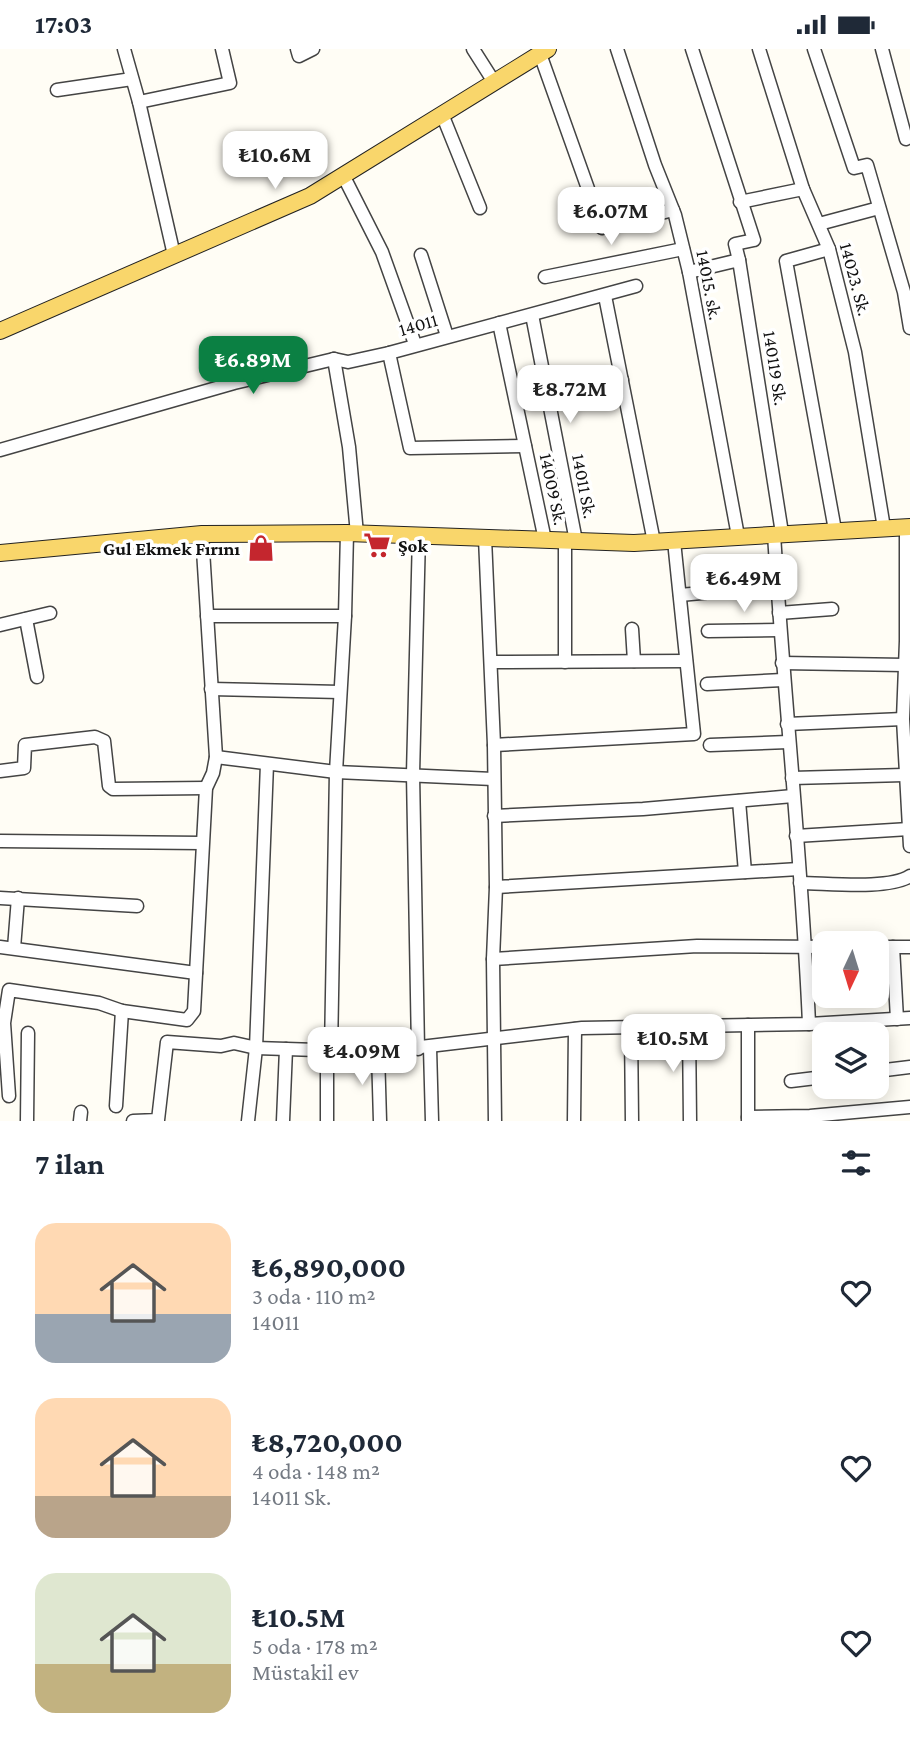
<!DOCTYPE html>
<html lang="tr">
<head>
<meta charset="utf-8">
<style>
	:root { --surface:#fff; --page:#f2f2f3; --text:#1f2937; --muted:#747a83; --accent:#0b8043 }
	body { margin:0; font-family:"Crimson Pro",serif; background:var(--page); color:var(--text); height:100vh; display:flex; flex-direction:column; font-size:26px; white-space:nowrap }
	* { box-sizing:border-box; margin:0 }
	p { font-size:23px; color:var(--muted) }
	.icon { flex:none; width:38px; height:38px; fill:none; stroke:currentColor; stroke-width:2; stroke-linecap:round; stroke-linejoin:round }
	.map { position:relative; height:1072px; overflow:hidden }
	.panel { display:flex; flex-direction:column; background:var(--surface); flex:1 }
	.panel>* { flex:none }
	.needle { width:46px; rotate:184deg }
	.tools { position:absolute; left:812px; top:882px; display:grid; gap:14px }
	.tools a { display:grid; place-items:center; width:77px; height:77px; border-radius:14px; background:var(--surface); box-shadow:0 4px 18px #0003; font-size:35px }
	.price { position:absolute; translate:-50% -60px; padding:0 16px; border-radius:14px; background:#fff; color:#222; font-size:23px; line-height:46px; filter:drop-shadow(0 2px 4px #0008) }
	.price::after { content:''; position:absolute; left:50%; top:42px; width:21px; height:16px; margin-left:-10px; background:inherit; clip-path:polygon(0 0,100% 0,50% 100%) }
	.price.active { background:var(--accent); color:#fff }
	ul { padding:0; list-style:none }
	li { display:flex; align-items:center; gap:21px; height:175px; padding:0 35px }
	li span { display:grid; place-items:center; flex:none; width:196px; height:140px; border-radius:21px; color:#555 }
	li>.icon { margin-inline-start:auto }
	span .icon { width:84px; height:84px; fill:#fffc; stroke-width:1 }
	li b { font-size:30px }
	h2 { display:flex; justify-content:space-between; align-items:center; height:84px; padding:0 35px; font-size:30px }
	.status { display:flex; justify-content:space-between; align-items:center; height:49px; padding:0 35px; background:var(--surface); direction:ltr }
	.status svg { height:19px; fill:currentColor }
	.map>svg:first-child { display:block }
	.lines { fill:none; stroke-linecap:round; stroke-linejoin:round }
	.minor-casing { stroke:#444; stroke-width:15 }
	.major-casing { stroke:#222; stroke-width:18 }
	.minor { stroke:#fff; stroke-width:12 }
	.major { stroke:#f9d66b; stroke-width:16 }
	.labels { text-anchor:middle; stroke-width:7; stroke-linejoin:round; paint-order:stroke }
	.street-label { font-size:19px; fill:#111; stroke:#fff }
	.poi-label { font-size:19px; font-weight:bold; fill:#111; stroke:#fff; text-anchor:start }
</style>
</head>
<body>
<div class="status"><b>17:03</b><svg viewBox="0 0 49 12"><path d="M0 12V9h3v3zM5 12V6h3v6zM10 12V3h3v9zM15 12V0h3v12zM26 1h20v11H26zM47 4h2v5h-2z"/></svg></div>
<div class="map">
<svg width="910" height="1072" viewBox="0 0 910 1072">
	<rect width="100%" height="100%" fill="#fffdf5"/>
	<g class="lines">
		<defs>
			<g id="minor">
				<polyline points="124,0 139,53 174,206"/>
				<polyline points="297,0 299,7 313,0"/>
				<polyline points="473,0 494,33"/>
				<polyline points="617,0 655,116 675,166 689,223 738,487"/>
				<polyline points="692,0 754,191 735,195 739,211"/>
				<polyline points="759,0 803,140 829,200 855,303 884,479"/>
				<polyline points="814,0 854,119 867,116 904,243 910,279"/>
				<polyline points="882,0 906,90"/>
				<polyline points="540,5 602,179 673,161"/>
				<polyline points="57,41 132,30"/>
				<polyline points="139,53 230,34 222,0"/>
				<polyline points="442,65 480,159"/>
				<polyline points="343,126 382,203 415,295"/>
				<polyline points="740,153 803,140"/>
				<polyline points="819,175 879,159"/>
				<polyline points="829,200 786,212 835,481"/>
				<polyline points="421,206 447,287"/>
				<polyline points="689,223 739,211 782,484"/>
				<polyline points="545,228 683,200"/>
				<polyline points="605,247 654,493"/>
				<polyline points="532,266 576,492"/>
				<polyline points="499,274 545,491"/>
				<polyline points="389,304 410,399 525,397"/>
				<polyline points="334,310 349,398 357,485"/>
				<polyline points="547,345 622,331"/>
				<polyline points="0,401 234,334 334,310 348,313 389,304 636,237"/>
				<polyline points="906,478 906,592 903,670 910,797"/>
				<path d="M 774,485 C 784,648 802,811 809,975"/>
				<polyline points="485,489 494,696 496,838 493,910 495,1072"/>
				<polyline points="565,492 565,613"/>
				<polyline points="680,546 777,537"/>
				<polyline points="779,564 832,560"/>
				<polyline points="207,567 345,567"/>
				<polyline points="26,570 37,628"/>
				<polyline points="0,576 50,564"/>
				<polyline points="632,580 634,612"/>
				<polyline points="708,582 780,581"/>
				<polyline points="491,613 686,612"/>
				<polyline points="782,614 905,616"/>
				<polyline points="707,635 783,631"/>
				<polyline points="211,640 340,643"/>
				<polyline points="787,675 903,670"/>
				<polyline points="494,696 694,685 674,492"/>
				<polyline points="710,696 788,693"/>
				<polyline points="216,708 336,723 493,730"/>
				<polyline points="0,722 24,719 25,696 95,688 104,692 109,737 113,740 206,739"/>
				<polyline points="792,729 904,726"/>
				<polyline points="739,752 745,823"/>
				<polyline points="494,767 643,760 793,747"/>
				<polyline points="796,787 909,780"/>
				<polyline points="0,792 202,794"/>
				<path d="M 800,834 C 827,834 889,841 910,827"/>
				<polyline points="496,838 799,820"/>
				<polyline points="0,849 137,857"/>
				<polyline points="0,898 196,924"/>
				<polyline points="877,898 910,898"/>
				<polyline points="893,898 897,970"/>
				<polyline points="14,899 18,849"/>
				<polyline points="493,910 697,897 824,898"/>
				<polyline points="748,976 748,1072"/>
				<polyline points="689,978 690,1072"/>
				<polyline points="631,979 632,1072"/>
				<polyline points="430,999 432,1072"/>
				<polyline points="418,1000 413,725 419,486"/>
				<polyline points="327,1002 327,1072"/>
				<polyline points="331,1002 336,723 345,567 347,484"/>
				<polyline points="378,1003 380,1072"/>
				<polyline points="877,1022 910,1018"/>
				<polyline points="791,1032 824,1028"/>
				<polyline points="9,1047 4,974 9,941 99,954 122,962 187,971 194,962 206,739 213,724 216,708 202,485"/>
				<polyline points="116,1057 122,962"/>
				<polyline points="748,1068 810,1067 910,1058"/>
				<polyline points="27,1072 28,984"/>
				<polyline points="80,1072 81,1063"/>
				<polyline points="133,1072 158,1071 167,993 221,997 234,994 256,999 378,1003 582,979 809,975 910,969"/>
				<polyline points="248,1072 256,999 267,715"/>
				<polyline points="283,1072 286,1000"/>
				<polyline points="574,1072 575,980"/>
			</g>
			<g id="major">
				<polyline points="0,282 310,147 548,0"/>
				<polyline points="0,504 202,485 347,484 634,494 910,478"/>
			</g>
		</defs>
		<use href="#minor" class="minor-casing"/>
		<use href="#major" class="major-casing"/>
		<use href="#minor" class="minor"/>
		<use href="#major" class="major"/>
	</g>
	<defs>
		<symbol id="supermarket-bare" viewBox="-9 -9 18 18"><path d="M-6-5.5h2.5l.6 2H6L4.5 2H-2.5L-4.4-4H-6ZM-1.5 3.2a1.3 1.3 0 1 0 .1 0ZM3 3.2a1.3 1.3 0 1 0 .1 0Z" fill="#c4262e" stroke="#fff" stroke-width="2.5" paint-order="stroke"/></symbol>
		<symbol id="shop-bare" viewBox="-9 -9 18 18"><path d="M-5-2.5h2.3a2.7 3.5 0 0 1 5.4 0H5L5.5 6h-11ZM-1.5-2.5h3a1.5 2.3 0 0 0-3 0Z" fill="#c4262e" stroke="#fff" stroke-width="2.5" paint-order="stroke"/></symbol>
	</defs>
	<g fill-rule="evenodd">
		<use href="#supermarket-bare" x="358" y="477" width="38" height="38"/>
		<use href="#shop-bare" x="242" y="480" width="38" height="38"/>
	</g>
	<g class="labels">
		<g class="street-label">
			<text transform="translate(856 230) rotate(75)" y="7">14023. Sk.</text>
			<text transform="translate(710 236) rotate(79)" y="7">14015. sk.</text>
			<text transform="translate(418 275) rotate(-16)" y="7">14011</text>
			<text transform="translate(776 319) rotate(81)" y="7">140119 Sk.</text>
			<text transform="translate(585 437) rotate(79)" y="7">14011 Sk.</text>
			<text transform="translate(554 440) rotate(78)" y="7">14009 Sk.</text>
		</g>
		<g class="poi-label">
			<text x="398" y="503">Şok</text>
			<text x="240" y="506" text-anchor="end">Gul Ekmek Fırını</text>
		</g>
	</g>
</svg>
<div class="tools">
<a><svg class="needle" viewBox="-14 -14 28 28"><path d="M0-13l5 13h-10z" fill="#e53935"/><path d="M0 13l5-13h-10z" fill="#747a83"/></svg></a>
<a><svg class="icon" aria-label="layers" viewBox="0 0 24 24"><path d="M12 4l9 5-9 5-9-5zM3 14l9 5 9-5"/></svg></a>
</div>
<b class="price" style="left:275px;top:142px">₺10.6M</b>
<b class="price" style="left:611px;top:198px">₺6.07M</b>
<b class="price active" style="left:253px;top:347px">₺6.89M</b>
<b class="price" style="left:570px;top:376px">₺8.72M</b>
<b class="price" style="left:744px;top:565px">₺6.49M</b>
<b class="price" style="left:673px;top:1025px">₺10.5M</b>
<b class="price" style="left:362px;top:1038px">₺4.09M</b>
</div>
<section class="panel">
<h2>7 ilan<svg class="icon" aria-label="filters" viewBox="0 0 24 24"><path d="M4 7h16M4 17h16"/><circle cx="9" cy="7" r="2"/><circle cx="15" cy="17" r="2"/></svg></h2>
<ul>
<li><span style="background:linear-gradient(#ffd9b3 65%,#9aa5b1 0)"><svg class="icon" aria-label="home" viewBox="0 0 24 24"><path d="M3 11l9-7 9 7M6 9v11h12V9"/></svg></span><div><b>₺6,890,000</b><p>3 oda · 110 m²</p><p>14011</p></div><svg class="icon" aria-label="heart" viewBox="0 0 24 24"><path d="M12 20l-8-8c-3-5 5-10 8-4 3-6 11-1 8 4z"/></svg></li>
<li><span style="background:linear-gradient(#ffd9b3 70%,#b9a48a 0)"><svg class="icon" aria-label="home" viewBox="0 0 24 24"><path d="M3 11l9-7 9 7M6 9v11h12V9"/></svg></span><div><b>₺8,720,000</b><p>4 oda · 148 m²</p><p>14011 Sk.</p></div><svg class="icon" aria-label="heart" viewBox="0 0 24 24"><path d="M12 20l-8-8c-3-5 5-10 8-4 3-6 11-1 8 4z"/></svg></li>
<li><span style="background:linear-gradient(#dfe7d0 65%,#c2b280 0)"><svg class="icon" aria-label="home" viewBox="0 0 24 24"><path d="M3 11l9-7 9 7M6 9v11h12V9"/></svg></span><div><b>₺10.5M</b><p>5 oda · 178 m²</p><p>Müstakil ev</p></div><svg class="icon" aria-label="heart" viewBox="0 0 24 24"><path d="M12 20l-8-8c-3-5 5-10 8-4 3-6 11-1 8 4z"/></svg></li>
</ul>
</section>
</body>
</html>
